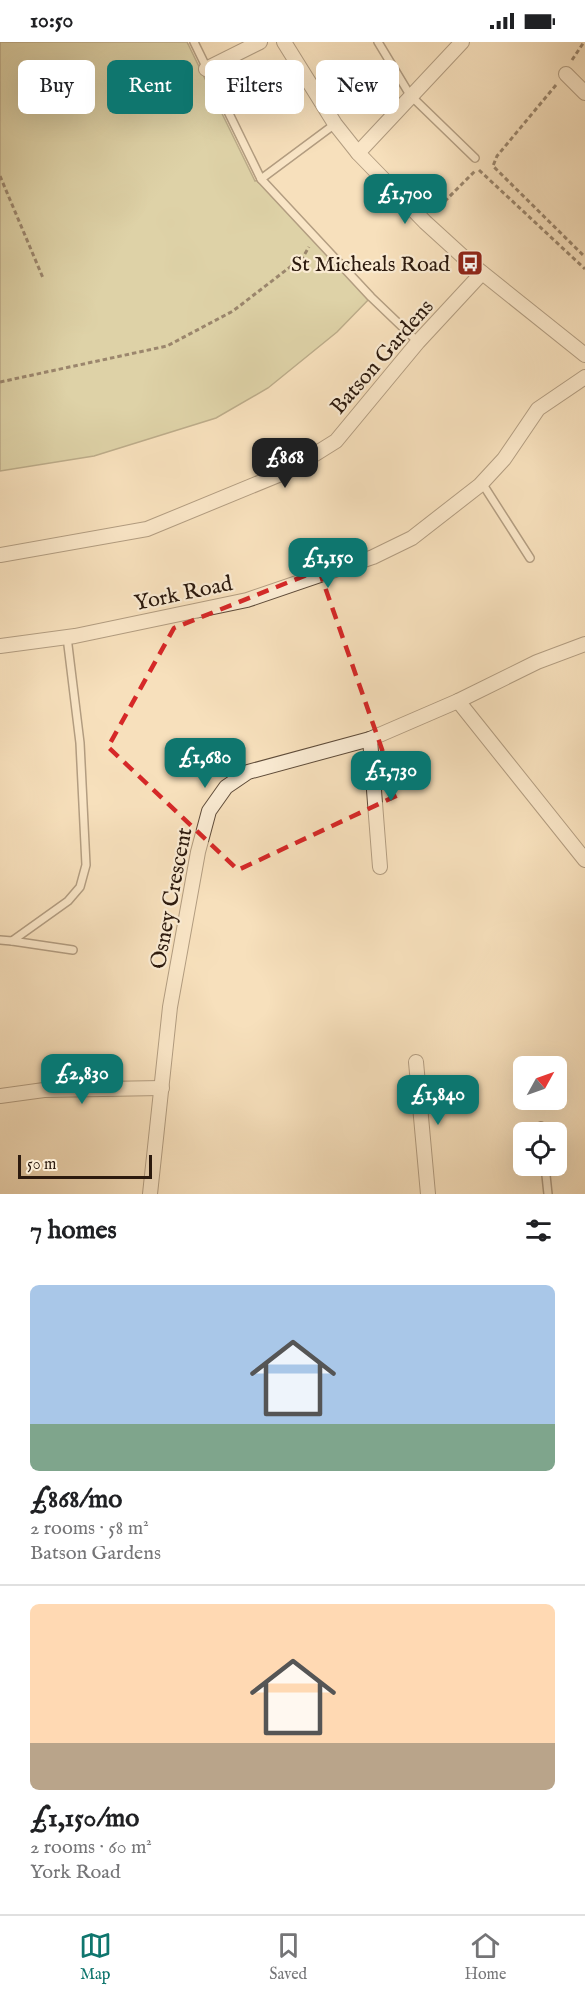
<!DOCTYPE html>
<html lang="en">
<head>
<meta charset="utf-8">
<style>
	:root { --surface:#fff; --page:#f6f6f6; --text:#202124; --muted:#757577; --line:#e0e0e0; --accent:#0f766e }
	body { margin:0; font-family:"IM FELL English",serif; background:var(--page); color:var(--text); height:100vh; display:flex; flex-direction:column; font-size:22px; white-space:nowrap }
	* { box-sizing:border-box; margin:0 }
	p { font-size:20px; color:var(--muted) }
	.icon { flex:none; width:33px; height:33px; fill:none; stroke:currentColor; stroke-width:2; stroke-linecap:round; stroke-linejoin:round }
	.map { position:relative; height:1152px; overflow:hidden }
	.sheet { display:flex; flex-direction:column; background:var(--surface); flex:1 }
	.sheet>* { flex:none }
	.top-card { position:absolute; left:18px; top:18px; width:549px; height:54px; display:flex; gap:12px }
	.needle { width:39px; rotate:50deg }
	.fabs { position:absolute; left:513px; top:1014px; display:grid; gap:12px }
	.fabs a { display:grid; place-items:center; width:54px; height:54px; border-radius:9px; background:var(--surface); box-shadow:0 6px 24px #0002; font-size:30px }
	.scale { position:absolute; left:18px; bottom:15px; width:134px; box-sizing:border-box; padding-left:6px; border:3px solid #2c1a0e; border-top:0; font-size:16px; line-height:21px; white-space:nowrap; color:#2c1a0e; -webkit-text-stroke:4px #faebd3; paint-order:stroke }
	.price { position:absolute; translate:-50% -51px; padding:0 14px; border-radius:12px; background:var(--accent); color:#fff; font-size:20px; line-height:39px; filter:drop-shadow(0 2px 3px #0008) }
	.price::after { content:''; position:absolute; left:50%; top:36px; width:18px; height:14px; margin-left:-9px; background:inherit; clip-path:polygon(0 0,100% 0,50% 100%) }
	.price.current { background:#222; color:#fff }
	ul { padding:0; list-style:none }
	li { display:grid; align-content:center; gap:12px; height:318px; padding:0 30px }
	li+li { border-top:2px solid var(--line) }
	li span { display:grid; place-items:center; height:186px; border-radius:9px; color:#555 }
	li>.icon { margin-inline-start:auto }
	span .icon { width:108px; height:108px; fill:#fffc; stroke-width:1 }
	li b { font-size:26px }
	h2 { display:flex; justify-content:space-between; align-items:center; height:72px; padding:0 30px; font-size:26px }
	.chip { padding:0 21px; border-radius:9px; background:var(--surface); box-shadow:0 6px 24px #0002; font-size:21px; line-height:54px }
	.chip.current { background:var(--accent); color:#fff }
	.status { display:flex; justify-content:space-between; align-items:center; height:42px; padding:0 30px; background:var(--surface); direction:ltr }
	.status svg { height:16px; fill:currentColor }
	.tabs { display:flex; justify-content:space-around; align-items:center; height:84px; border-top:2px solid var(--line); background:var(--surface); font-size:16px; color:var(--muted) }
	.tabs a { display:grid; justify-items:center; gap:3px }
	.tabs .current { color:var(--accent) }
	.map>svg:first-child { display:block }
	.green { fill:#bec28f; stroke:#756e4e; stroke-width:1.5 }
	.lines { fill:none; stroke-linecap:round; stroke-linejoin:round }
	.service-casing { stroke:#5f4c3a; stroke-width:10 }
	.minor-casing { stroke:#5f4c3a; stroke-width:16 }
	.path { stroke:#2c1a0e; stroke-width:3; stroke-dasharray:4.5 3; stroke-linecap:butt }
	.service { stroke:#faebd3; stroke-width:7 }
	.minor { stroke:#faebd3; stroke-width:14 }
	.marked { fill:none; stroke:#d62828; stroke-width:4.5; stroke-dasharray:12 8; stroke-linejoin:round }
	.labels { text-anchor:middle; stroke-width:4.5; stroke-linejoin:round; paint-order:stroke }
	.poi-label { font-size:22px; fill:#2c1a0e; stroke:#faebd3; text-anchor:end }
	.street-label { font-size:22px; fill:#2c1a0e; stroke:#faebd3 }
</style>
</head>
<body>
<div class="status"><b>10:50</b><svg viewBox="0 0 49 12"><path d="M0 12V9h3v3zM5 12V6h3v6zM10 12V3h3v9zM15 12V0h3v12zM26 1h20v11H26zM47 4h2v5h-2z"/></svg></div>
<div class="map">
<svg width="585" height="1152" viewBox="0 0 585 1152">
	<rect width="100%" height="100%" fill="#f7e0bc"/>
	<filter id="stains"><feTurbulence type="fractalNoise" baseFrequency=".00333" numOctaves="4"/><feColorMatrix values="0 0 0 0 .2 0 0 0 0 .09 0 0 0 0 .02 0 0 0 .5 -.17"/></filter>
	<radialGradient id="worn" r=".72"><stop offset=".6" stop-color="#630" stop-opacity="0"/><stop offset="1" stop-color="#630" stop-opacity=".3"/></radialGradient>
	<polygon class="green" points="0,0 187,0 255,139 261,137 371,255 337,290 268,346 216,376 94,414 0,429"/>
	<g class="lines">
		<defs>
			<g id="service">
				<polyline points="194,0 261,137 371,255 418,300"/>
				<polyline points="378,0 410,53 475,116"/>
				<polyline points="261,137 335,82"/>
				<polyline points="482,441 530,516"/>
				<polyline points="0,898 12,899 68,859 80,845 86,823 80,701 67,595"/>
				<polyline points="12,899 73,908"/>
				<polyline points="541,1084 542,1090"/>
				<polyline points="545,1124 548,1152"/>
			</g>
			<g id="minor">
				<polyline points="284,0 335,82 358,111 425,180 470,221 585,313"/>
				<polyline points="206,27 260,0"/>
				<polyline points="566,32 585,51"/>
				<polyline points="358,111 462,0"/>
				<polyline points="0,513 147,487 288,429 336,399 418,300 482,231"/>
				<polyline points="0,604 75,594 247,558 373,515 412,496 480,443 504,417 538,367 585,335"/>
				<polyline points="458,659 585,818"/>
				<polyline points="370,697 380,825"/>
				<polyline points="416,1020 428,1152"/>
				<polyline points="0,1054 44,1048 162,1046"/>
				<polyline points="150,1152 170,965 198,810 209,769 226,745 248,730 370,697 458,659 537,620 585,602"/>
			</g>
		</defs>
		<use href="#service" class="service-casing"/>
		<use href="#minor" class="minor-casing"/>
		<g class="path">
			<polyline points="572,18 584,0"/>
			<polyline points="556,43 497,114 493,124 585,215"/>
			<polyline points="479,128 585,227"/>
			<polyline points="0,134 43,236"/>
			<polyline points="434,170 476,128"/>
			<polyline points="0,340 167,304 233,269 303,215 309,205"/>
		</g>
		<use href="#service" class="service"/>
		<use href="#minor" class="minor"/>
	</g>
	<path d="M0 0H585V1152H0ZM 319,528 L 398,753 L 238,828 L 108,705 L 174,586 Z" fill="#f7e0bc" fill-opacity=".55" fill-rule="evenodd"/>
	<path class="marked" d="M 319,528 L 398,753 L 238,828 L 108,705 L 174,586 Z"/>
	<defs>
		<symbol id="bus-square" viewBox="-11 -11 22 22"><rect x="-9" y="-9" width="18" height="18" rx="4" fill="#8f2418" stroke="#faebd3"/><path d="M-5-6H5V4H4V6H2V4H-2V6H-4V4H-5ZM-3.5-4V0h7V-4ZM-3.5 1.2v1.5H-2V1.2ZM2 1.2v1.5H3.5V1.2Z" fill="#fff"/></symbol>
	</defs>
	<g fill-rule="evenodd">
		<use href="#bus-square" x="455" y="206" width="30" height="30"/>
	</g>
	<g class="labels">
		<g class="poi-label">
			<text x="450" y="229">St Micheals Road</text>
		</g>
		<g class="street-label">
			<text transform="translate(381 314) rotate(-49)" y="8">Batson Gardens</text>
			<text transform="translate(183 550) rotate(-12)" y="8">York Road</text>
			<text transform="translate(170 856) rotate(-79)" y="8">Osney Crescent</text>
		</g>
	</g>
	<rect width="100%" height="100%" filter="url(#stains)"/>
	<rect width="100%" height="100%" fill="url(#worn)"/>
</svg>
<div class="fabs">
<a><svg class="needle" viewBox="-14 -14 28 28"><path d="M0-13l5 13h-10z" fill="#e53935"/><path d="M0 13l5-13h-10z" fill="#757577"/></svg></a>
<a><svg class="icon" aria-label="locate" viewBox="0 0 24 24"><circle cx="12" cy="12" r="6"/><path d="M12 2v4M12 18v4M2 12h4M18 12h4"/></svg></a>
</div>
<div class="scale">50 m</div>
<b class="price" style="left:405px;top:183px">£1,700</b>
<b class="price current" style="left:285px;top:447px">£868</b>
<b class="price" style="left:328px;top:547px">£1,150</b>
<b class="price" style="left:205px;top:747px">£1,680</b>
<b class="price" style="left:391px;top:760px">£1,730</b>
<b class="price" style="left:82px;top:1063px">£2,830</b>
<b class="price" style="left:438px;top:1084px">£1,840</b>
<div class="top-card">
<a class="chip">Buy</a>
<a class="chip current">Rent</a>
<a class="chip">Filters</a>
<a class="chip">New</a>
</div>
</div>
<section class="sheet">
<h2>7 homes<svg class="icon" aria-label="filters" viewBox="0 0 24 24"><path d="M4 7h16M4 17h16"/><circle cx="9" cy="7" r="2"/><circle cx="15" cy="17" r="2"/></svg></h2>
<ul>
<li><span style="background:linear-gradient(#a9c7e8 75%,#7fa58c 0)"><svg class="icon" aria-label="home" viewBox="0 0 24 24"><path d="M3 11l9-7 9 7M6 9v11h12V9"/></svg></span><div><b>£868/mo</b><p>2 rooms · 58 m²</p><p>Batson Gardens</p></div></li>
<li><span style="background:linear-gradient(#ffd9b3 75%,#b9a48a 0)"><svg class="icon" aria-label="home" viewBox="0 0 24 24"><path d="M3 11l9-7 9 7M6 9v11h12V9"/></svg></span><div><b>£1,150/mo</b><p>2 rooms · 60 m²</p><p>York Road</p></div></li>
</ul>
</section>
<nav class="tabs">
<a class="current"><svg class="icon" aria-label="map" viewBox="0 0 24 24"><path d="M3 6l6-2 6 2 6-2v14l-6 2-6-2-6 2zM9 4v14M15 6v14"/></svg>Map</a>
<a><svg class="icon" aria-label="saved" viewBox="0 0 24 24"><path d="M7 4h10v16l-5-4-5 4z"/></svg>Saved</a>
<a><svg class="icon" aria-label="home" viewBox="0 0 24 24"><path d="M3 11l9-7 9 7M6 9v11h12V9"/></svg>Home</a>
</nav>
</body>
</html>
